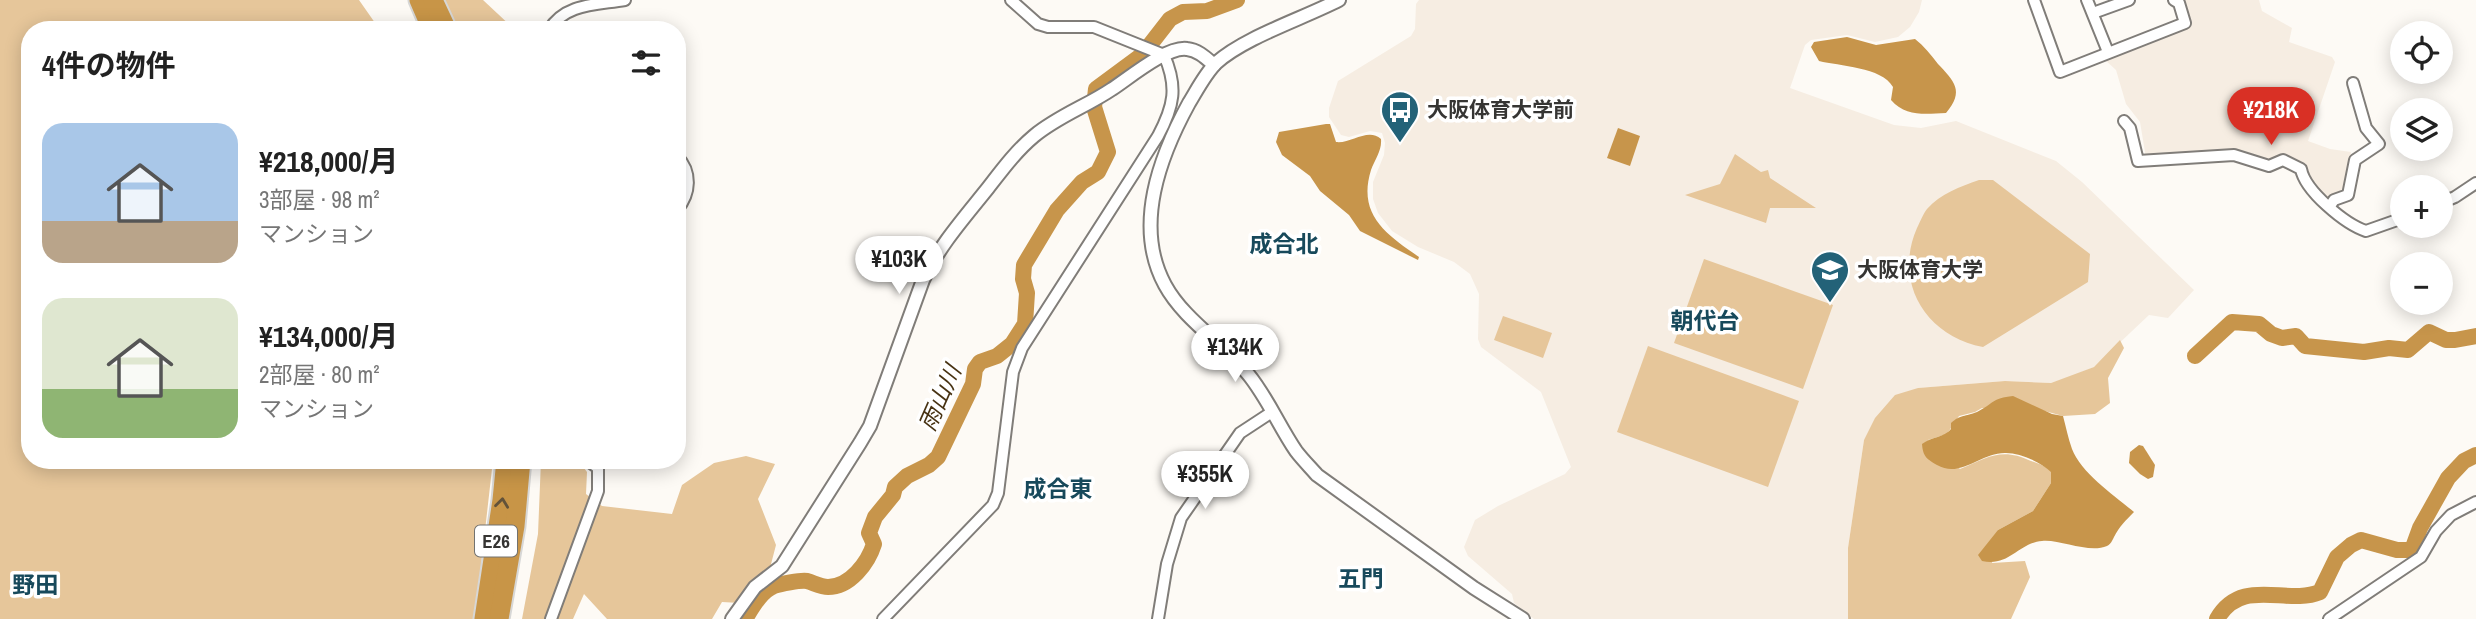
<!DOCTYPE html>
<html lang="ja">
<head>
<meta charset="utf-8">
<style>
	:root { --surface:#fff; --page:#f2f2f2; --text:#222; --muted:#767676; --accent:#d93025 }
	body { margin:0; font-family:"Archivo Narrow","Noto Sans JP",sans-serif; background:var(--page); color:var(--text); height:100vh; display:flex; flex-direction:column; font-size:26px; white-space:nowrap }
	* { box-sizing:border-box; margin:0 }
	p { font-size:23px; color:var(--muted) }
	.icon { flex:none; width:38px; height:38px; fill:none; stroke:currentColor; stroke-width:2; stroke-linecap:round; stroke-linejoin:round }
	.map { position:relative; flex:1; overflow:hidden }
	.panel { position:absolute; left:21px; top:21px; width:665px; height:448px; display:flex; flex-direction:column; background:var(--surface); border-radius:28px; box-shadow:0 4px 18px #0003 }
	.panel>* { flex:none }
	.controls { position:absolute; left:2390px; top:21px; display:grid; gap:14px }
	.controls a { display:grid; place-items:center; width:63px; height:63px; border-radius:50%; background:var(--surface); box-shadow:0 4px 18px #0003; font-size:35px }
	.price { position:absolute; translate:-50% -60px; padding:0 16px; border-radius:24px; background:#fff; color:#222; font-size:23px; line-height:46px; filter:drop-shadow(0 2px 4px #0008) }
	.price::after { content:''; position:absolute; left:50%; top:42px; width:21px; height:16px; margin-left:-10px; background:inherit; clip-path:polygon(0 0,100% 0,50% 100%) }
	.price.on { background:var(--accent); color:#fff }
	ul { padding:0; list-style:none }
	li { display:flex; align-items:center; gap:21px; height:175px; padding:0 21px }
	li span { display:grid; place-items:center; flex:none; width:196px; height:140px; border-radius:21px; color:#555 }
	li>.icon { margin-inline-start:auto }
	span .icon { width:84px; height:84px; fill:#fffc; stroke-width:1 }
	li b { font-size:30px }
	h2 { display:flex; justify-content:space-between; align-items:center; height:84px; padding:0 21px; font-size:30px }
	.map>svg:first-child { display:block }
	.built { fill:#f6ede2 }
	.green { fill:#e6c69a }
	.water { fill:#c7954b }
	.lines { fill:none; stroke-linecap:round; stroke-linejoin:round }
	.river { stroke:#c7954b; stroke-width:16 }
	.minor-casing { stroke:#807d79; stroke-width:14 }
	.tertiary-casing { stroke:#807d79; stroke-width:16 }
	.motorway-casing { stroke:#d7d7d6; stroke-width:23 }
	.minor { stroke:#fff; stroke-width:10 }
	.tertiary { stroke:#fff; stroke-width:12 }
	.motorway { stroke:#c89547; stroke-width:19 }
	.oneway { stroke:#625239 }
	.labels { text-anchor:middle; stroke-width:7; stroke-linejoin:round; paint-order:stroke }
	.shield { fill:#fff; stroke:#727270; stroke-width:2 }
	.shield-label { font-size:19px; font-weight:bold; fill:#363533 }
	.poi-label { font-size:21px; font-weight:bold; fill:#363533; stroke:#fff; text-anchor:start }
	.neighbourhood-label { font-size:23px; font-weight:bold; fill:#17495b; stroke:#fff }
	.water-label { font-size:23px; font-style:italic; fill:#483313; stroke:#fff }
</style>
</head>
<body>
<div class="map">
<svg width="2476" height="619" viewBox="0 0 2476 619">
	<rect width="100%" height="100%" fill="#fdfaf5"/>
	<g class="built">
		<polygon points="1419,0 1922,0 1919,12 1910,27 1898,37 1875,42 1847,35 1811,40 1805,45 1790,88 1894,125 1921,128 1956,121 2056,161 2082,182 2194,290 2168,318 2149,315 2094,367 2070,377 2051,383 2005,381 1918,388 1864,440 1848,548 1848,619 1534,619 1514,603 1512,594 1468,556 1464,547 1475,520 1498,506 1565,474 1571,467 1541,392 1481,347 1478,339 1479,294 1470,274 1454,262 1418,247 1392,231 1378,213 1373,199 1373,182 1384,155 1385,143 1382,133 1370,131 1349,137 1341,135 1329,117 1329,108 1338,81 1411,36 1415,29 1416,4"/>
		<polygon points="2182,0 2259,0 2262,11 2292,28 2289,42 2332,57 2335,62 2308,141 2330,149 2351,152 2345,191 2329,199 2309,183 2304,175 2303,164 2293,160 2268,162 2236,152 2146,158 2140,122 2126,104 2116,70 2104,59 2190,26"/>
	</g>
	<g class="green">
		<polygon points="0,0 359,0 380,30 30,30 30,460 493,460 475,619 0,619"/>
		<polygon points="444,0 483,0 515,30 458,30"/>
		<polygon points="1735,154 1761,172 1768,170 1770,178 1816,208 1770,208 1766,223 1685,195 1720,184"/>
		<path d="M 1979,180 L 1993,180 L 2090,254 L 2088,282 L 1983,347 C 1926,336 1893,283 1917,228 C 1920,222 1923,214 1927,209 C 1941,193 1960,187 1979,180 Z"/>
		<polygon points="1704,259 1833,305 1803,389 1674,343"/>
		<polygon points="1503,316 1552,333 1543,358 1494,340"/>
		<path d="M 2120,340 L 2124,348 L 2108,378 L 2110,403 L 2095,414 L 2063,416 L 2041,410 L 1982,408 L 1975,412 L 1959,416 L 1947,434 L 1928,440 L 1960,469 C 1988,457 2002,447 2031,461 C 2039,464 2046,466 2052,472 L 2051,483 L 2033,511 L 1998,530 L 1992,563 L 2025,561 L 2030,577 L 2011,619 L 1848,619 L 1848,548 L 1864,440 L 1875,418 L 1895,395 L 1918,388 L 2005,381 L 2051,383 L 2094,367 Z"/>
		<polygon points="1648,346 1799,401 1768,487 1617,432"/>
		<polygon points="746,456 775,464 758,499 776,545 770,568 740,603 722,602 712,619 607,619 584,594 573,619 522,619 538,534 541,460 578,460 587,472 586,494 602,506 672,514 682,485 714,463"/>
	</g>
	<g class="water">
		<path d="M 1847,37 L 1876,45 L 1915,39 C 1924,46 1931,55 1938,64 C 1954,81 1965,91 1946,113 C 1925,114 1906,117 1891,100 L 1893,87 C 1882,67 1839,66 1819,61 L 1811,47 L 1814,42 Z"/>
		<path d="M 1326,124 L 1330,124 L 1336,142 C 1351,144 1368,127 1381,139 C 1382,151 1375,159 1371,170 C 1357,215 1387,235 1419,257 L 1418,260 L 1360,231 L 1349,215 L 1320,191 L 1310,176 L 1282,155 L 1276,142 L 1279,132 Z"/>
		<polygon points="1618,128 1640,136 1630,166 1607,158"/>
		<path d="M 2013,396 L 2052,414 L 2063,416 C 2066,427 2068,438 2072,449 C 2081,473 2115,496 2134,512 C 2126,520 2119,527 2114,537 C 2112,541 2111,544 2107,546 C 2089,554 2060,539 2042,541 C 2018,543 2010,567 1982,561 L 1978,555 L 1998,530 L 2033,511 L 2051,483 L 2051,472 C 2041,462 2020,453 2006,453 C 1981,452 1961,479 1937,465 C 1927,459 1923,457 1922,444 C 1931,437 1945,437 1951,429 L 1951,423 C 1961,414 1965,417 1977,412 C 1993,404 1992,398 2013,396 Z"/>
		<polygon points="2139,445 2143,446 2155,465 2153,477 2148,479 2140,474 2129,463 2130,452"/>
	</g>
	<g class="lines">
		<g class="river">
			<polyline points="2195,356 2232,322 2259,324 2271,334 2282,338 2296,336 2305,346 2364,352 2389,348 2408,350 2429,332 2446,340 2455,340 2476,336"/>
			<path d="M 745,619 C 752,608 761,591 774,586 C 780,584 800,580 807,581 C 814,583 821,587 828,587 C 850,587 868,563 874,544 L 869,533 L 875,517 L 893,495 L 895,487 L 907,476 L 929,465 L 938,457 L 973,384 L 975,369 L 980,362 L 997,356 L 1012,344 L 1025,324 L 1027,293 L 1023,279 L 1024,265 L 1057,210 L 1082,182 L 1098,172 L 1108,152 L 1094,107 L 1096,89 L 1142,55 L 1170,19 L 1183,12 L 1207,11 L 1237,0"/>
			<path d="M 2217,619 C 2242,576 2286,606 2320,592 L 2337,557 L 2351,545 L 2361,540 L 2397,550 L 2412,550 L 2420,528 L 2448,478 L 2464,461 L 2476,455"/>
		</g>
		<defs>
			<g id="minor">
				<polyline points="2034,0 2060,72 2185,23 2179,3 2174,0"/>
				<polyline points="2087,0 2108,52"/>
				<polyline points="2093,13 2129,0"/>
				<path d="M 549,30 C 565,3 597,5 625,0"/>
				<path d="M 2124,121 L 2130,128 L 2138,161 L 2234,155 L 2269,166 L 2283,160 L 2301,169 C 2305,191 2345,224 2366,231 L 2403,218"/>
				<path d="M 677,156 C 692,172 691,193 677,210"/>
				<polyline points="2441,203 2455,197 2476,183"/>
				<polyline points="2330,206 2334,200 2348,195 2355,160 2379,144 2366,128 2353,83"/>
				<polyline points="551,619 598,491 598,468 587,460"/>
				<path d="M 883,619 L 993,505 L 998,493 L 1013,372 L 1022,348 L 1158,136 C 1174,106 1178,87 1164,55 L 1094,27 L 1048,27 L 1038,24 L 1011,0"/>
				<polyline points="1158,619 1167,564 1181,518 1240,433 1272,412"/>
				<polyline points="2329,619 2421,557 2436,531 2451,515 2476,502"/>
			</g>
			<g id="tertiary">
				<path d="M 1339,0 C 1302,19 1245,37 1216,63 C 1205,74 1197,90 1189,103 C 1160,156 1133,226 1165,285 C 1184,320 1223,343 1248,374 C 1267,397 1279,426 1296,451 C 1302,459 1310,467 1317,475 L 1474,588 L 1523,619"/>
				<path d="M 732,619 L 755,587 L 782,566 L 860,443 L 870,426 L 923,280 C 939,246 964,218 988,188 C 1002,170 1016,151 1034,136 C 1058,116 1087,106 1112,89 C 1129,78 1167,46 1187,49 C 1198,50 1206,58 1214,65"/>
			</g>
			<g id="motorway">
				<polyline points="419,0 432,30"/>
				<polyline points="433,0 447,30"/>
				<polyline points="484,619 502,500 506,460"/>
				<polyline points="499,619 515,526 521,460"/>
			</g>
		</defs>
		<use href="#minor" class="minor-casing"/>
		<use href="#tertiary" class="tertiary-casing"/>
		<use href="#motorway" class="motorway-casing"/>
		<use href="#minor" class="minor"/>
		<use href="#tertiary" class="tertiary"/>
		<use href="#motorway" class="motorway"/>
	</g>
	<defs><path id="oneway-chevron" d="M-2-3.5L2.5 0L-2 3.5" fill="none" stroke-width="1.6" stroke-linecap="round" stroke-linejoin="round" transform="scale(1.75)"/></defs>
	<use class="oneway" href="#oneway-chevron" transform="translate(502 503) rotate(-83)"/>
	<defs>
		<symbol id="bus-pin" viewBox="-11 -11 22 30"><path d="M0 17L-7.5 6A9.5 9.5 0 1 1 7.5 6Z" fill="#236278" stroke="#fff"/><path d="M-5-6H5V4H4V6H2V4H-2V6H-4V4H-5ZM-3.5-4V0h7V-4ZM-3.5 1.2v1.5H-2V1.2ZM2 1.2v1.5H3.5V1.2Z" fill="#fff"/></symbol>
		<symbol id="university-pin" viewBox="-11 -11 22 30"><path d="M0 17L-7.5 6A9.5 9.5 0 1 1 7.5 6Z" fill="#236278" stroke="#fff"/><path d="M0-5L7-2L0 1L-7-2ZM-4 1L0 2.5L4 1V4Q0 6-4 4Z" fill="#fff"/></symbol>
	</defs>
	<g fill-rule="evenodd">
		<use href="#bus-pin" x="1378" y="88" width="44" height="60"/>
		<use href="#university-pin" x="1808" y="248" width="44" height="60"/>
	</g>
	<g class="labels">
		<rect class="shield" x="475" y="525.5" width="42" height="31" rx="5"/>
		<g class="shield-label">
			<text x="496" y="548">E26</text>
		</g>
		<g class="poi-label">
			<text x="1427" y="117">大阪体育大学前</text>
			<text x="1857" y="277">大阪体育大学</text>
		</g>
		<g class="neighbourhood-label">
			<text x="1284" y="252">成合北</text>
			<text x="1705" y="329">朝代台</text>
			<text x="1058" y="497">成合東</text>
			<text x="1361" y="587">五門</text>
			<text x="35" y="593">野田</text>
		</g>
		<g class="water-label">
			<text transform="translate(940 398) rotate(-66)" y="8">雨山川</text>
		</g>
	</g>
</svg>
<div class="controls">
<a><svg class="icon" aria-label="locate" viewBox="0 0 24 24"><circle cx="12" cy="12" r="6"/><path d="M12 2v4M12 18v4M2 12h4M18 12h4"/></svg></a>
<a><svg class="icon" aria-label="layers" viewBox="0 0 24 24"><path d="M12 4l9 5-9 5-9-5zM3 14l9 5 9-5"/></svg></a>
<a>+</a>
<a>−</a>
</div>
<b class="price on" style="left:2271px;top:147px">¥218K</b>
<b class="price" style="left:899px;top:296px">¥103K</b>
<b class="price" style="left:1235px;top:384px">¥134K</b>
<b class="price" style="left:1205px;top:511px">¥355K</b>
<section class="panel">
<h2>4件の物件<svg class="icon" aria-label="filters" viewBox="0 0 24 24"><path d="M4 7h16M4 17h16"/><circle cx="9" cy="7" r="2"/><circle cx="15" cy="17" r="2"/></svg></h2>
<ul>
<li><span style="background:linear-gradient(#a9c7e8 70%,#b9a48a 0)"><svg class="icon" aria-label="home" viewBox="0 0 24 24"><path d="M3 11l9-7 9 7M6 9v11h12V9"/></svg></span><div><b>¥218,000/月</b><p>3部屋 · 98 m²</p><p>マンション</p></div></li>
<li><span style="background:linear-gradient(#dfe7d0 65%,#8fb573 0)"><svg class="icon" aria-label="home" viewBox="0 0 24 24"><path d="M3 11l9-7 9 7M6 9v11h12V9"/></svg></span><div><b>¥134,000/月</b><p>2部屋 · 80 m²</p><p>マンション</p></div></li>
</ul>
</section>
</div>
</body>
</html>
